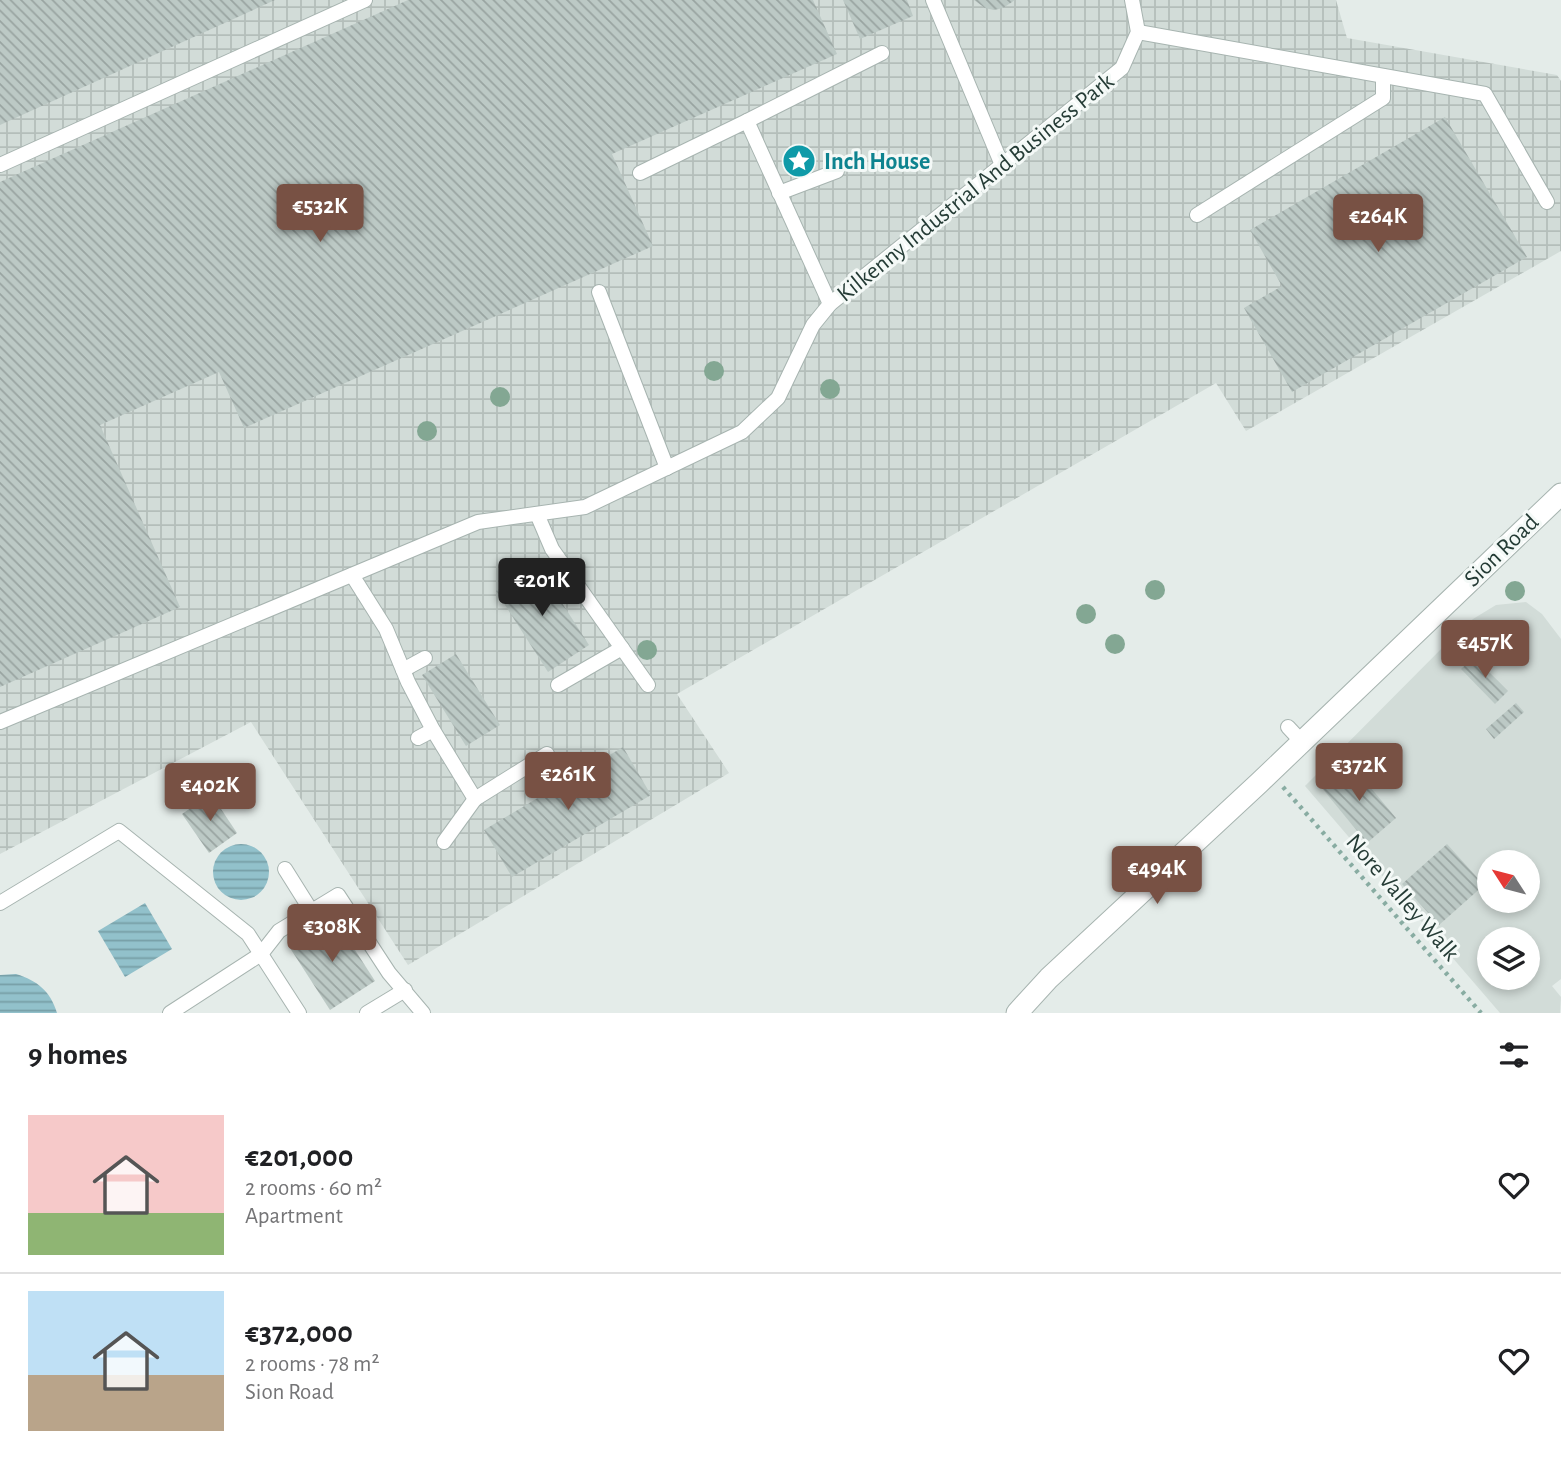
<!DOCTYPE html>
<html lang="en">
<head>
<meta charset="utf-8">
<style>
	:root { --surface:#fff; --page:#f6f6f6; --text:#202124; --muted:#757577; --line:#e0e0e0; --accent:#785144 }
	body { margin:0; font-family:"Alegreya Sans",sans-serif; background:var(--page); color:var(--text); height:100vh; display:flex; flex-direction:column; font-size:26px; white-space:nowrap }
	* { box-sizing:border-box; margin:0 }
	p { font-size:23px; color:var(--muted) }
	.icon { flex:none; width:38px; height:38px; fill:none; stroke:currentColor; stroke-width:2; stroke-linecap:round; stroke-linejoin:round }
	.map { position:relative; height:1013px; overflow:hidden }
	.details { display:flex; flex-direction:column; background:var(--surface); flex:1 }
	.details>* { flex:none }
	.needle { width:46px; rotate:306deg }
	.controls { position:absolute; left:1477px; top:850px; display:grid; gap:14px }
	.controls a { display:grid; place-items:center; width:63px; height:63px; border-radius:50%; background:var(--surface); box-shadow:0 4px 10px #0003; font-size:35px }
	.price { position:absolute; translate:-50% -60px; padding:0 16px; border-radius:7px; background:var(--accent); color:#fff; font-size:23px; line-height:46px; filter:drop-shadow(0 2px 4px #0008) }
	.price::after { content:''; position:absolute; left:50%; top:42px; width:21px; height:16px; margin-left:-10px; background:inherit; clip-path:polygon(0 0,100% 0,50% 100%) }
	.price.on { background:#222; color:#fff }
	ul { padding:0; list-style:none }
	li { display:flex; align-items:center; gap:21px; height:175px; padding:0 28px }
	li+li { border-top:2px solid var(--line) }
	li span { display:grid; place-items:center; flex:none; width:196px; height:140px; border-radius:0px; color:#555 }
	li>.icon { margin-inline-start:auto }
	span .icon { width:84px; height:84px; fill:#fffc; stroke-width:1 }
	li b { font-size:30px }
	h2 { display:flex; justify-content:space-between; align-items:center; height:84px; padding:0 28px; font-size:30px }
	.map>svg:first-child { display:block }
	.built { fill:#d2dcd8; fill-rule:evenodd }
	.industrial { fill:url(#industrial-grid) }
	.water { fill:url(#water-rules) }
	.building { fill:url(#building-back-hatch) }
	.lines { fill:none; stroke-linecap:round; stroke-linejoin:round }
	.service-casing { stroke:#a7b4b0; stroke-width:16 }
	.tertiary-casing { stroke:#a7b4b0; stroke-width:23 }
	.path { stroke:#88aca2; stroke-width:4.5; stroke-dasharray:3.5 5; stroke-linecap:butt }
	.service { stroke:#fff; stroke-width:14 }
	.tertiary { stroke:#fff; stroke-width:21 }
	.tree { fill:#83a793 }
	.labels { text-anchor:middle; stroke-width:6; stroke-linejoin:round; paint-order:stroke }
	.culture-label { font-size:24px; font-weight:bold; fill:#0d838f; stroke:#f4f9f7; text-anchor:start }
	.street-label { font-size:24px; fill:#253c36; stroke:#f4f9f7 }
</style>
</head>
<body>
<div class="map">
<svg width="1561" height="1013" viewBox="0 0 1561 1013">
	<defs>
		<pattern id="industrial-grid" width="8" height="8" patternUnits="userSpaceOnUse" patternTransform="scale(1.75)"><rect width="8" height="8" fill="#d2dcd8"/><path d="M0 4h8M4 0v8" fill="none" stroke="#b4beba"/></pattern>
		<pattern id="water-rules" width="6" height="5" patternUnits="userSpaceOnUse" patternTransform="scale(1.75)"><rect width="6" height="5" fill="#92c1cb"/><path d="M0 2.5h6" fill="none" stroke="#779ea6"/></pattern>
		<pattern id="building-back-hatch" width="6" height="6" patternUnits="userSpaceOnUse" patternTransform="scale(1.75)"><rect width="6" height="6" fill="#bcc9c5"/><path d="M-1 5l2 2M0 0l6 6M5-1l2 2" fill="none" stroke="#99a4a1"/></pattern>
	</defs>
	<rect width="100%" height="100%" fill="#e4ece9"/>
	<path class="built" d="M 1526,602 L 1542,614 L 1561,639 L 1561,979 L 1552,986 L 1561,997 L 1560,1013 L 1500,1013 L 1305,786 L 1454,636 L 1473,619 L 1496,605 ZM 1489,863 L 1528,863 L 1528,901 L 1489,901 ZM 1489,940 L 1528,940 L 1528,978 L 1489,978 Z"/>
	<polygon class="industrial" points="0,0 1336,0 1347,38 1557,75 1561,81 1561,251 1246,431 1216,383 677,694 729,773 408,965 251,722 0,854"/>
	<g class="water">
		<circle cx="241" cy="872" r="28"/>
		<polygon points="145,903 172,949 125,977 98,931"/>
		<path d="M 16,974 C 38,981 50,991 57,1013 L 0,1013 L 0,975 Z"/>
	</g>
	<g class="building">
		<polygon points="0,0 275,0 0,125"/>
		<polygon points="408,0 813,0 837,54 612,154 653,246 244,428 219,372 100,425 180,607 0,687 0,182"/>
		<polygon points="843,0 907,0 913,16 860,39"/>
		<polygon points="974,0 1015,0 1003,8 994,10 985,8"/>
		<polygon points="1445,117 1527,257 1292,392 1244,308 1282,286 1250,230"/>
		<polygon points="537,564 589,645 548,672 496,591"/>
		<polygon points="456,654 500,725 466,746 422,675"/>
		<polygon points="1474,657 1508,691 1495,704 1461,669"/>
		<polygon points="1516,703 1524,712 1494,739 1486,729"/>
		<polygon points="623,747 651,795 512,877 484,830"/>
		<polygon points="1350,763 1396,818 1367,843 1321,787"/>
		<polygon points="211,794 237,833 209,853 182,814"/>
		<polygon points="1447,844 1484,885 1439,925 1402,884"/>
		<polygon points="335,919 375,981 330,1010 290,948"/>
	</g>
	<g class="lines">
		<defs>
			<g id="service">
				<polyline points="933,0 1002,165"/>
				<polyline points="1138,32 1485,94 1547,202"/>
				<polyline points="747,121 882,53"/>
				<polyline points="0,165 365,0"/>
				<polyline points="640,173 747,121 830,304"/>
				<polyline points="779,193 837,171"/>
				<polyline points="1197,215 1383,98 1383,76"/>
				<polyline points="599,292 667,468"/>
				<polyline points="537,514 552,549 648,685"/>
				<polyline points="352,575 386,629 408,682 433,730 475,799 547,754"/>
				<polyline points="403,670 425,658"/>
				<polyline points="558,685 622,648"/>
				<polyline points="0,722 478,522 585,507 742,432 778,398 813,325 830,304 1122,68 1138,32 1132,0"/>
				<polyline points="1288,727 1302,742"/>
				<polyline points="418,738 433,730"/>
				<polyline points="444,842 475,799"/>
				<polyline points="285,869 312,912"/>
				<polyline points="0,903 119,831 248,934 299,1013"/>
				<polyline points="170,1013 261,954 279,931 338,895 389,973 423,1013"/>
				<polyline points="367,1013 405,990"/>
			</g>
			<polyline id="tertiary" points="1017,1013 1049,978 1259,783 1561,494"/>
		</defs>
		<use href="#service" class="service-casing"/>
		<use href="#tertiary" class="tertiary-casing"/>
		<polyline class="path" points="1283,787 1481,1013"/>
		<use href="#service" class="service"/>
		<use href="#tertiary" class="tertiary"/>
	</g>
	<g class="tree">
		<circle cx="714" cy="371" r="10"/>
		<circle cx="830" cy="389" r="10"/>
		<circle cx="500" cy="397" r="10"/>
		<circle cx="427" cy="431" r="10"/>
		<circle cx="1155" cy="590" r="10"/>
		<circle cx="1515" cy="591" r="10"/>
		<circle cx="1086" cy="614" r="10"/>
		<circle cx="1115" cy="644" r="10"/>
		<circle cx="647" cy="650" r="10"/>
	</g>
	<defs>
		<symbol id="sight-disc" viewBox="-11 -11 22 22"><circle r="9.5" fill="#0f9aa8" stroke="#f4f9f7"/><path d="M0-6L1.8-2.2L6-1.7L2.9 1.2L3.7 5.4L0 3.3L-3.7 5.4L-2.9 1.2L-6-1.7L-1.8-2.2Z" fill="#fff"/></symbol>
	</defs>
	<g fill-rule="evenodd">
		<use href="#sight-disc" x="780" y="142" width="38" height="38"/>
	</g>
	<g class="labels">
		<g class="culture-label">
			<text x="824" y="169">Inch House</text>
		</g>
		<g class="street-label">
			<text transform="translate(975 187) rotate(-39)" y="8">Kilkenny Industrial And Business Park</text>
			<text transform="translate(1501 550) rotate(-44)" y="8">Sion Road</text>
			<text transform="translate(1403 897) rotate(49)" y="8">Nore Valley Walk</text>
		</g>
	</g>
</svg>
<div class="controls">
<a><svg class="needle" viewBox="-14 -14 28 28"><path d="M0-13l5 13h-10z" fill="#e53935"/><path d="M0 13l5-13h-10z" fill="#757577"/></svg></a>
<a><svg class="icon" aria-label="layers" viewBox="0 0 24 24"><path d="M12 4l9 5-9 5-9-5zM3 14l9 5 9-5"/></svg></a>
</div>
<b class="price" style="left:320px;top:244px">€532K</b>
<b class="price" style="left:1378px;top:254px">€264K</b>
<b class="price on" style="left:542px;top:618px">€201K</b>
<b class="price" style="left:1485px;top:680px">€457K</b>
<b class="price" style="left:1359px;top:803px">€372K</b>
<b class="price" style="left:568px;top:812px">€261K</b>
<b class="price" style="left:210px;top:823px">€402K</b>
<b class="price" style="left:1157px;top:906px">€494K</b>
<b class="price" style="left:332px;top:964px">€308K</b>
</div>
<section class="details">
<h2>9 homes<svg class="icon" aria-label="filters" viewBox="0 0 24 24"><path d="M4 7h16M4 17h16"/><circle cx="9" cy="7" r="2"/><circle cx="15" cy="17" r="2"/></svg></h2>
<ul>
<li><span style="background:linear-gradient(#f6c9c9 70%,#8fb573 0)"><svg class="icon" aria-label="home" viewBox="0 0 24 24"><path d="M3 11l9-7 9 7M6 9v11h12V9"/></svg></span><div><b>€201,000</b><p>2 rooms · 60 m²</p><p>Apartment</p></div><svg class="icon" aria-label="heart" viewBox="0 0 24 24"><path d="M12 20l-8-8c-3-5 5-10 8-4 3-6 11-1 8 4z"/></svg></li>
<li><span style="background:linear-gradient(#bfe0f5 60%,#b9a48a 0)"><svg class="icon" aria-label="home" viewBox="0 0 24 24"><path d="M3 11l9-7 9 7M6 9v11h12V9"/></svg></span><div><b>€372,000</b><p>2 rooms · 78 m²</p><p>Sion Road</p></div><svg class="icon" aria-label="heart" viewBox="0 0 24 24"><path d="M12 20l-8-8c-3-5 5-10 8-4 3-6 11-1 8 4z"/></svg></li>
</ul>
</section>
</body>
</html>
